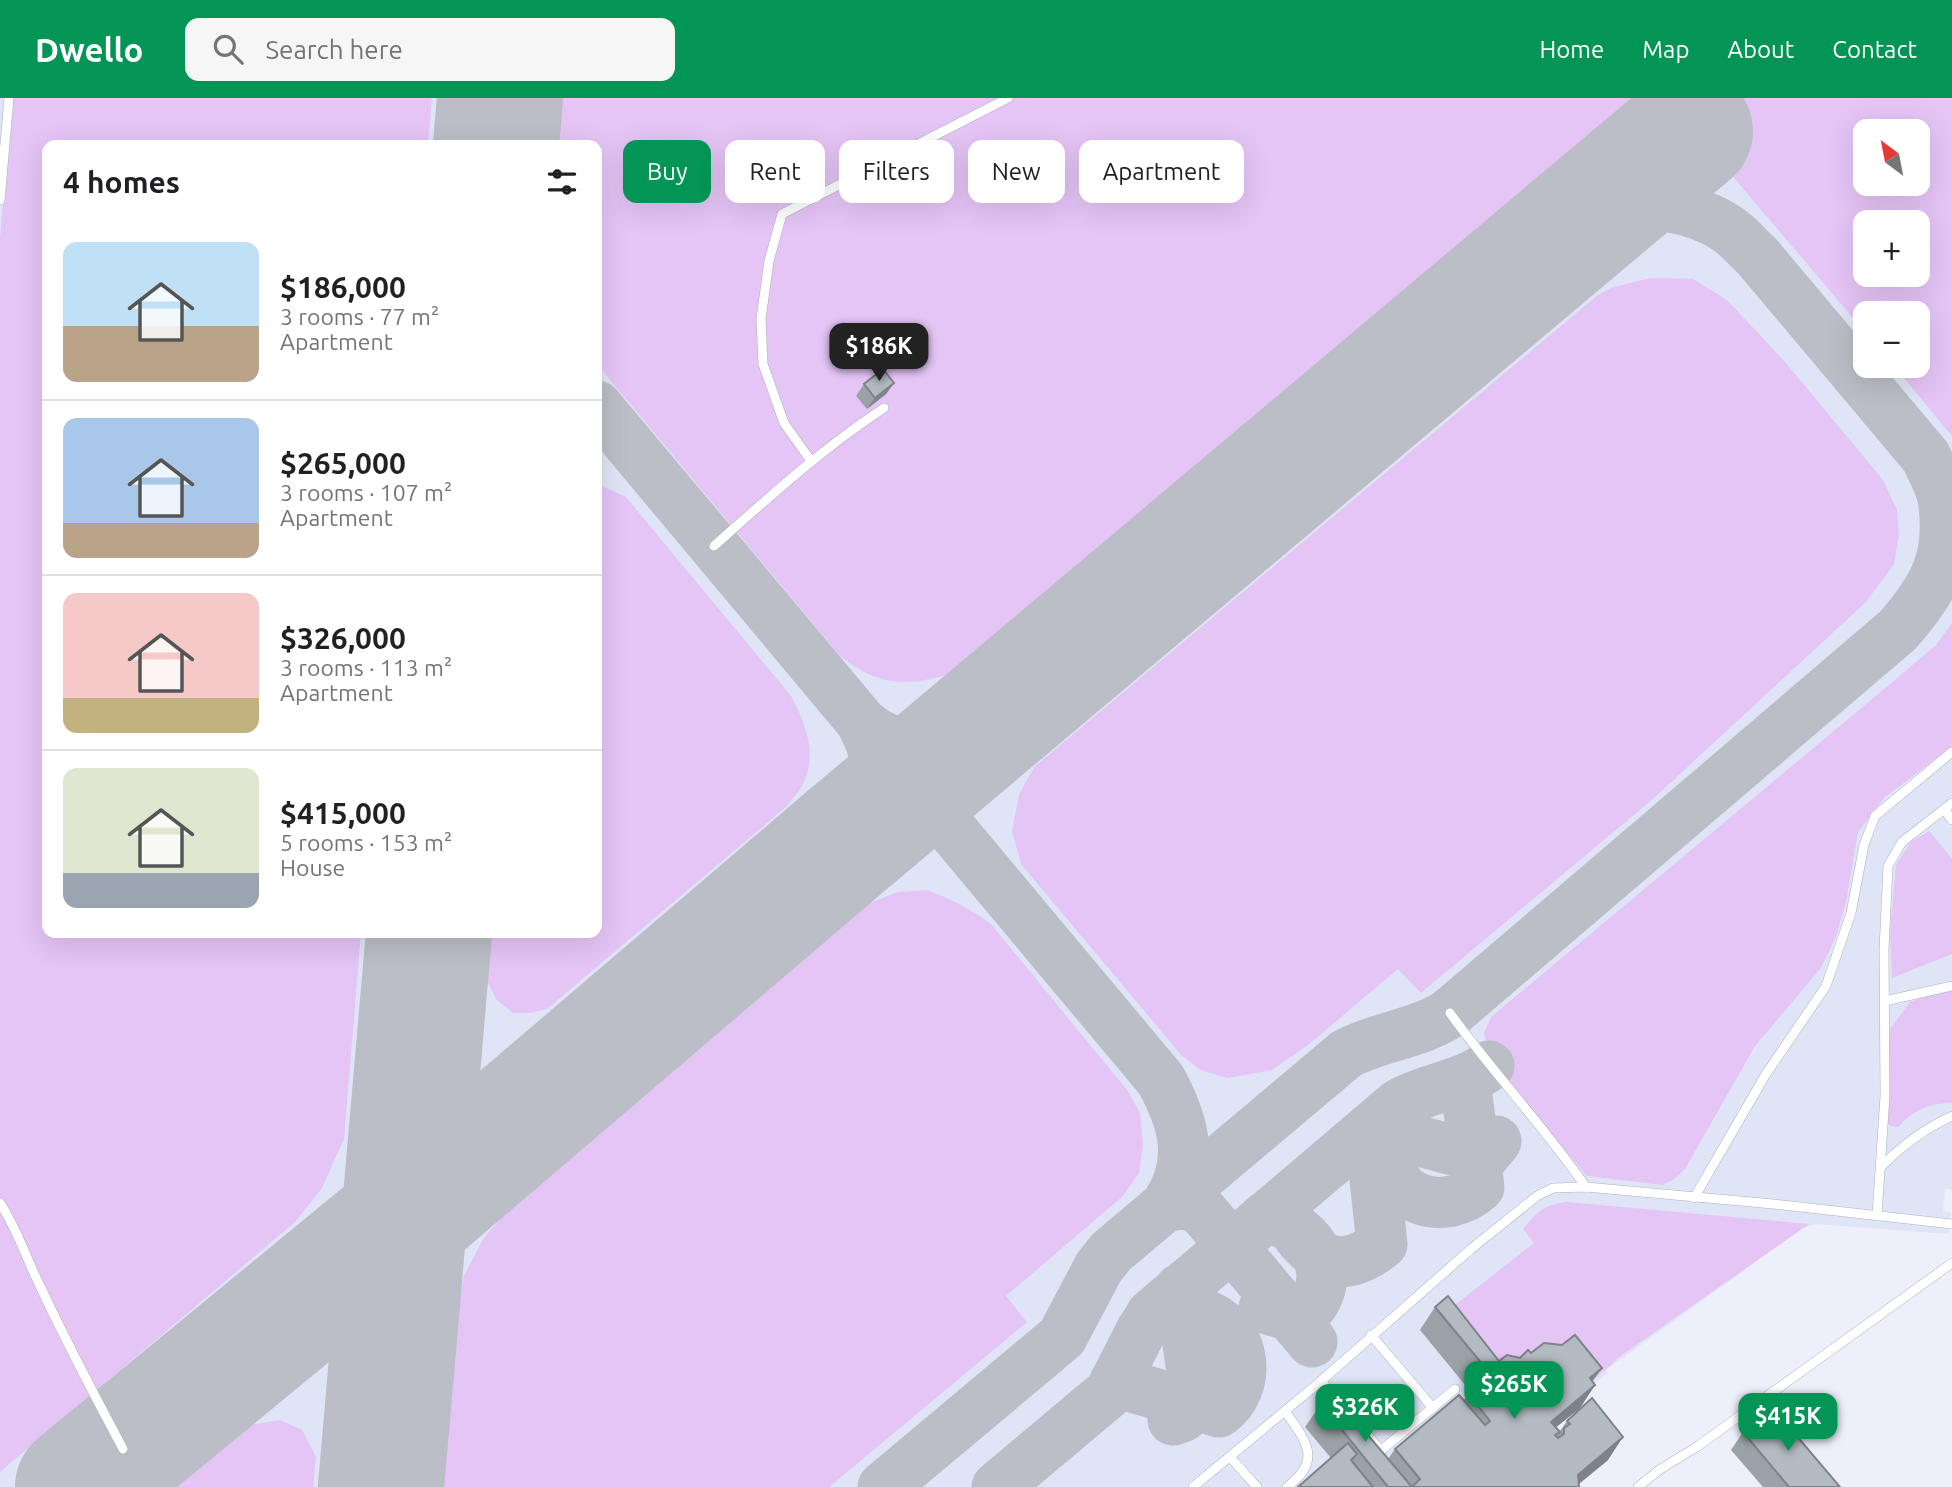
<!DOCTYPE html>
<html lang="en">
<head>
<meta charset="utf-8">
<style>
	:root { --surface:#fff; --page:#f6f6f6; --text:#202124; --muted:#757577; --line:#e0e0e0; --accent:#029555 }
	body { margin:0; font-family:Ubuntu,sans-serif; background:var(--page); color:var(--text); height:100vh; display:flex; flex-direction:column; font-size:26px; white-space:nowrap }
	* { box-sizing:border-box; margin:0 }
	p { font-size:23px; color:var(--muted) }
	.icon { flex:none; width:38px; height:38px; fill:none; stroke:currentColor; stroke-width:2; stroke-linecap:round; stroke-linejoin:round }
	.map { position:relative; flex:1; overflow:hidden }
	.drawer { position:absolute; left:42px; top:42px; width:560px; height:798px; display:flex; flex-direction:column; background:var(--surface); border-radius:14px; box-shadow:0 7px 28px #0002 }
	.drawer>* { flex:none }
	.top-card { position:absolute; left:623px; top:42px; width:665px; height:63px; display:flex; gap:14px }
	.needle { width:46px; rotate:328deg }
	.buttons { position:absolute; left:1853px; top:21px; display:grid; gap:14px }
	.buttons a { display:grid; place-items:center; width:77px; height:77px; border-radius:14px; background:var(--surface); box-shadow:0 7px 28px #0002; font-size:35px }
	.price { position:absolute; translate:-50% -60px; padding:0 16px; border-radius:14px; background:var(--accent); color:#fff; font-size:23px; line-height:46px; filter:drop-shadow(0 2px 4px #0008) }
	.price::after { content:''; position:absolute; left:50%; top:42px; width:21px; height:16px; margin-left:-10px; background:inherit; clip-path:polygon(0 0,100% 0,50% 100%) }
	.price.on { background:#222; color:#fff }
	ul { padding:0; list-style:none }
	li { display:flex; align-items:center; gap:21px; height:175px; padding:0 21px }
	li+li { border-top:2px solid var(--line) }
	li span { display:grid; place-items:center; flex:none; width:196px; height:140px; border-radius:14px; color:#555 }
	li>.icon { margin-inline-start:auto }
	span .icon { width:84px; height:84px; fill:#fffc; stroke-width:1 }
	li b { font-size:30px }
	h2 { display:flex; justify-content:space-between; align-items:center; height:84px; padding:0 21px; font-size:30px }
	.pill { padding:0 24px; border-radius:14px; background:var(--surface); box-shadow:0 7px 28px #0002; font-size:24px; line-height:63px }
	.pill.on { background:var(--accent); color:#fff }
	header { display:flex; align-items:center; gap:42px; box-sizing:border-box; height:98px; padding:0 35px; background:var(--accent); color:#fff }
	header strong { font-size:33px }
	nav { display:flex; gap:38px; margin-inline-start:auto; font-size:24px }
	.search { width:490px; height:63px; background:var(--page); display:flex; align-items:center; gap:18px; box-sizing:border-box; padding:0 24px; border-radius:14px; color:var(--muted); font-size:26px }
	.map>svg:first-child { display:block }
	.built { fill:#dfe5f6; fill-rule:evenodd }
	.green { fill:#e5c4f6; fill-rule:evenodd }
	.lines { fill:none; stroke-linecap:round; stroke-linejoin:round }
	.taxiway { stroke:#bbbec6; stroke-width:51 }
	.runway { stroke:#bbbec6; stroke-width:126 }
	.lane-casing { stroke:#adb1ba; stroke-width:10 }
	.lane { stroke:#fff; stroke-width:9 }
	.wall { fill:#9aa1a7 }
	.shaded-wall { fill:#7d8388 }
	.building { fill:#b3bbc2; stroke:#7d8388; stroke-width:2 }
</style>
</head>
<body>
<header>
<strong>Dwello</strong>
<div class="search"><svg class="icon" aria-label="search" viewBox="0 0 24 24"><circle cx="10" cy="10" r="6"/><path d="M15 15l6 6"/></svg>Search here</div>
<nav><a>Home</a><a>Map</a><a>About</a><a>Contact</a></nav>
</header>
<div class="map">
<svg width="1952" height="1389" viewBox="0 0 1952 1389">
	<rect width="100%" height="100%" fill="#edf0fa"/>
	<path class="built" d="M 0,0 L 1952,0 L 1952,1092 L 1945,1091 L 1943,1113 L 1951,1115 L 1948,1136 L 1816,1126 L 1803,1130 L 1606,1272 L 1608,1275 L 1592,1288 L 1580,1310 L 1536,1347 L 1575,1389 L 0,1389 ZM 1866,33 L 1918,33 L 1918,86 L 1866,86 ZM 47,47 L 597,47 L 597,835 L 47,835 ZM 1866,124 L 1918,124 L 1918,177 L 1866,177 ZM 1866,215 L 1918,215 L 1918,268 L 1866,268 Z"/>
	<g class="green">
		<polygon points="12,0 432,0 428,47 47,47 47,835 361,835 344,1041 322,1090 295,1124 0,1374 0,140"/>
		<path d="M 559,0 L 1632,0 L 947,577 C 903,589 877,587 840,558 L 597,266 L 597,47 L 555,47 Z"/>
		<path d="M 1666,0 L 1952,0 L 1952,338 L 1894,268 L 1918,268 L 1918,215 L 1866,215 L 1865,234 ZM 1866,33 L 1918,33 L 1918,86 L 1866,86 ZM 1866,124 L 1918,124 L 1918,177 L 1866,177 Z"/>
		<polygon points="1650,180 1693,181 1727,202 1786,265 1883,382 1897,412 1899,436 1894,466 1866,504 1654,700 1421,895 1398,871 1308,947 1272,972 1227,980 1201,972 1182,958 1021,766 1012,733 1019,697 1034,669 1598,197 1611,190"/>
		<path d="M 597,386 L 626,399 L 791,598 C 805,625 818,655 803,686 C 799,694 792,701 787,708 L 547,911 L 529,915 L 513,915 L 496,901 L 486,881 L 488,835 L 597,835 Z"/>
		<polygon points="1952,525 1952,648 1884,700 1858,734 1846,804 1836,838 1821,870 1755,948 1685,1071 1674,1081 1663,1087 1587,1078 1489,961 1484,935 1491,919 1902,576 1936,547"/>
		<polygon points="1929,733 1952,761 1952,856 1892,880 1890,834 1896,767 1911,744"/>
		<path d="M 927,792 C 951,801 971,811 991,826 L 1127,992 L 1140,1015 L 1143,1047 L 1139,1075 L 1123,1098 L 1006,1198 L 1027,1224 L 829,1389 L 442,1389 L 456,1214 L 464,1178 L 483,1141 L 500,1121 L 870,805 L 898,794 Z"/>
		<path d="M 1952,891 L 1952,1005 C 1928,1005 1914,1012 1898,1029 L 1890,1028 L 1886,1024 L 1890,931 L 1910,904 L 1930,896 Z"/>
		<path d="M 1568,1104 L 1809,1126 L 1622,1257 L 1588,1287 L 1505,1278 L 1437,1221 L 1534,1145 L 1523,1131 C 1539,1113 1542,1107 1568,1104 Z"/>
		<polygon points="280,1322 302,1332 316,1359 313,1389 176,1389 249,1327"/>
	</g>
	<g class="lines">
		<g class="taxiway">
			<path d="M 597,308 L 1161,982 C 1185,1026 1195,1065 1165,1109 C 1180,1105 1192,1105 1204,1115 L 1312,1244"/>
			<path d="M 863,626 C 901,656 931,650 974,635"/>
			<path d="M 846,743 C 875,705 888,675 864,630"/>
			<path d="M 1403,1004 C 1396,1021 1385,1038 1387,1056 C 1392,1104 1445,1119 1479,1089 L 1465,983"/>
			<polyline points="1371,1030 1482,1060 1496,1043"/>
			<path d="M 1297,1136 C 1323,1171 1350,1171 1382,1146 L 1371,1045"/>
			<path d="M 1264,1210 L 1299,1220 C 1344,1186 1317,1126 1264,1120"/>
			<path d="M 1115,1284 L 1219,1314 C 1252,1290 1247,1237 1210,1219 C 1192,1210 1171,1215 1151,1217"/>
			<polyline points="1173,1322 1182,1319 1197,1308 1180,1191"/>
			<path d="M 883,1389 L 1062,1239 L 1099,1169 L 1111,1154 L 1346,956 C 1379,938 1419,936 1450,915 L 1898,532 C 1935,490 1952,459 1943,400 C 1940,386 1932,372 1926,359 L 1757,158 C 1748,150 1739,139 1729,132 C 1694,107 1647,105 1606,104"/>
			<path d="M 997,1389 L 1110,1294 L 1141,1233 L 1153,1215 L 1399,1006 C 1428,989 1462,988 1489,968"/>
		</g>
		<g class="runway">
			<polyline points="496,47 500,0"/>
			<polyline points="78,1389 405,1120 846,743 1690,33"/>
			<polyline points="381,1389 429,835"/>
		</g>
		<defs>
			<g id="lane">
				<polyline points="0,102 9,0"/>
				<polyline points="811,363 784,325 763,266 761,221 769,163 782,116 1008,0"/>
				<path d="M 714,448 C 769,399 823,350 884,310"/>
				<polyline points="1944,711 1952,722"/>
				<polyline points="1885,903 1952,888"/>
				<path d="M 1450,915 C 1493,975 1544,1028 1586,1089"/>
				<path d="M 1881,1069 C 1902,1047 1924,1031 1952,1018"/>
				<polyline points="1694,1100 1766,976 1826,888 1851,815 1864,747 1875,718 1952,654"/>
				<path d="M 0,1105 C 18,1132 27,1163 42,1192 C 67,1246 95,1298 123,1351"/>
				<polyline points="1877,1117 1885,998 1884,851 1888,768 1902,744 1952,705"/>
				<polyline points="1371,1237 1433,1310"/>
				<polyline points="1321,1283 1340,1305"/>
				<path d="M 1285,1313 C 1306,1343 1323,1362 1287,1389"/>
				<polyline points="1354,1321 1381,1353"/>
				<polyline points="1230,1359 1257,1389"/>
				<polyline points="1373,1359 1455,1291"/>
				<polyline points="1193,1389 1321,1283 1471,1151 1537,1098 1553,1090 1586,1089 1773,1106 1952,1126"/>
				<polyline points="1638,1389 1659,1372 1698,1348 1952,1165"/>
			</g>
		</defs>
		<use href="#lane" class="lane-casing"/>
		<use href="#lane" class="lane"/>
	</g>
	<g class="wall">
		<polygon points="894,285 886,296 867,311 856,298 864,286"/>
		<polygon points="1435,1209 1499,1263 1520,1260 1531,1255 1592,1283 1595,1287 1580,1310 1556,1329 1560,1333 1567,1323 1608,1362 1579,1386 1579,1389 1298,1389 1331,1360 1305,1329 1321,1306 1388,1361 1395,1351 1464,1302 1470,1293 1420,1232"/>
		<polygon points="1743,1334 1840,1389 1763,1389 1731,1352"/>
	</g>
	<g class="shaded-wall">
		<polygon points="894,285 886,296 867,311 875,300"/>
		<polygon points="1602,1270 1586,1292 1590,1280"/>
		<polygon points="1595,1287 1580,1310 1535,1346 1551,1324"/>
		<polygon points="1623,1339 1608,1362 1575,1389 1578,1377"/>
	</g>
	<g class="building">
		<polygon points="883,271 894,285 875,300 864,286"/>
		<polygon points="1448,1198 1499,1263 1507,1257 1520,1260 1528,1252 1531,1255 1544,1245 1562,1247 1575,1237 1602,1270 1590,1280 1595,1287 1551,1324 1560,1334 1555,1337 1558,1340 1564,1336 1564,1330 1570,1326 1567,1323 1592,1300 1623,1339 1578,1377 1579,1389 1412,1389 1420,1381 1395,1351 1459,1297 1485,1327 1490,1323 1474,1303 1476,1284 1488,1273 1435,1209"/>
		<polygon points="1333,1296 1412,1389 1388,1389 1321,1306"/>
		<polygon points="1773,1310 1840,1389 1789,1389 1743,1334"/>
		<polygon points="1348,1345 1357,1356 1351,1362 1373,1389 1298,1389"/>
	</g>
</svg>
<div class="buttons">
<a><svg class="needle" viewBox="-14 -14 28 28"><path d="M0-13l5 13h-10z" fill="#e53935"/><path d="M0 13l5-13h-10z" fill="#757577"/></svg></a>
<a>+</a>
<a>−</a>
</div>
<b class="price on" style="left:879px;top:285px">$186K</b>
<b class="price" style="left:1514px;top:1323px">$265K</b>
<b class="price" style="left:1365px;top:1346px">$326K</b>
<b class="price" style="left:1788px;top:1355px">$415K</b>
<div class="top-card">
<a class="pill on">Buy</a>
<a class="pill">Rent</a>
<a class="pill">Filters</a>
<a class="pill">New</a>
<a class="pill">Apartment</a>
</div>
<section class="drawer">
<h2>4 homes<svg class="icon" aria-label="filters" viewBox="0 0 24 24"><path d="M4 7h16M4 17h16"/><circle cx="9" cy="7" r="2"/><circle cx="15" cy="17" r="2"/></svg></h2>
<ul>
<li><span style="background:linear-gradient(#bfe0f5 60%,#b9a48a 0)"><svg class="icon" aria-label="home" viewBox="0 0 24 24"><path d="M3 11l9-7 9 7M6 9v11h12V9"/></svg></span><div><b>$186,000</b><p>3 rooms · 77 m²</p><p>Apartment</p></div></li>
<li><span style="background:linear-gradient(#a9c7e8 75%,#b9a48a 0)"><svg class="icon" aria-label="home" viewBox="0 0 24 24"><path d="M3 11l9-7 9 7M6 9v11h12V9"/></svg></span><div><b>$265,000</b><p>3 rooms · 107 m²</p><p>Apartment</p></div></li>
<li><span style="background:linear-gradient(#f6c9c9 75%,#c2b280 0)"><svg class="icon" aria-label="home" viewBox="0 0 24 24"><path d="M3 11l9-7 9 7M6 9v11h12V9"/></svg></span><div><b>$326,000</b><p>3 rooms · 113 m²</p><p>Apartment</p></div></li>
<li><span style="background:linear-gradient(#dfe7d0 75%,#9aa5b1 0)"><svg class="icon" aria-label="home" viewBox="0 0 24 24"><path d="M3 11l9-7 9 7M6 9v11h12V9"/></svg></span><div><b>$415,000</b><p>5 rooms · 153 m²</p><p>House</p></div></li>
</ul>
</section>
</div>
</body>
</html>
